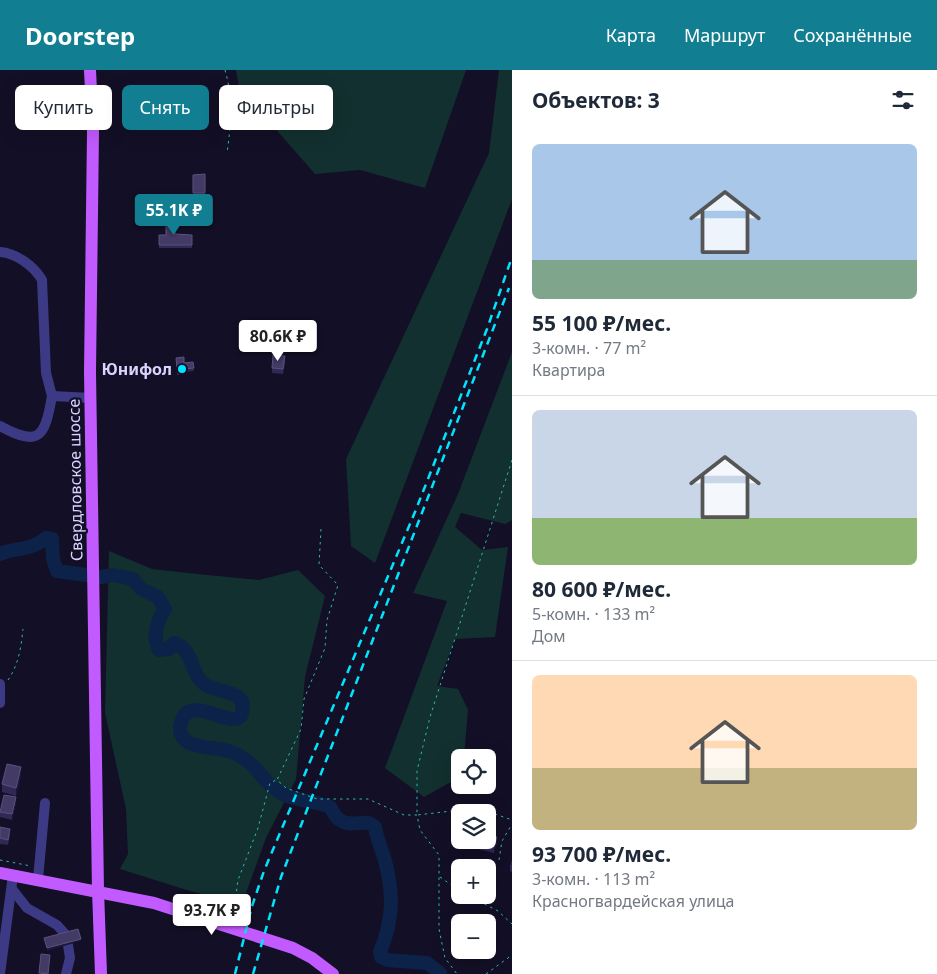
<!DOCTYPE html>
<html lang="ru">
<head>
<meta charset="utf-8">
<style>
	:root { --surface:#fff; --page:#f6f6f7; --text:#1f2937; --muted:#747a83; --line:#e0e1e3; --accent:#117e91 }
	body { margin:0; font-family:"Noto Sans",sans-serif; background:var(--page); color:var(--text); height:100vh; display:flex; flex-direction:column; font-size:19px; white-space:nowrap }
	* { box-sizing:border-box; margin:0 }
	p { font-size:16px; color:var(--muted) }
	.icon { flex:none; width:28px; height:28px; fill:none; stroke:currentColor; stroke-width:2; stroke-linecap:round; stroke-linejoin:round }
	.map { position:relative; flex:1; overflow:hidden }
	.panel { display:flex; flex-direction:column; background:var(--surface); width:425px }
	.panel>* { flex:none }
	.top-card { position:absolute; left:15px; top:15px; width:421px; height:45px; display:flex; gap:10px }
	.tools { position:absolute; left:451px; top:679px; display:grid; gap:10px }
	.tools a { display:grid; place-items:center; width:45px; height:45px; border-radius:8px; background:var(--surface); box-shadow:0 5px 20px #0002; font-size:25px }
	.price { position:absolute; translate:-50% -42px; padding:0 11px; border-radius:5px; background:#fff; color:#222; font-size:16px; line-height:32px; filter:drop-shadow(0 1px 2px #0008) }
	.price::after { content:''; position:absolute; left:50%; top:30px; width:15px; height:11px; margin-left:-8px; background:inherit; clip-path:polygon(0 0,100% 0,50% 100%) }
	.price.current { background:var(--accent); color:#fff }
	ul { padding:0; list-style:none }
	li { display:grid; align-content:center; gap:10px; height:265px; padding:0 20px }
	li+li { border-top:1px solid var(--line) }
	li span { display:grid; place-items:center; height:155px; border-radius:8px; color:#555 }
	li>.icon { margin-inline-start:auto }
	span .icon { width:90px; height:90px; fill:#fffc; stroke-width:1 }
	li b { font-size:21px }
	h2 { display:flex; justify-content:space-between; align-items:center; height:60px; padding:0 20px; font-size:21px }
	.chip { padding:0 18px; border-radius:8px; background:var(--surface); box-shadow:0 5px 20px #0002; font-size:18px; line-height:45px }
	.chip.current { background:var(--accent); color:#fff }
	header { display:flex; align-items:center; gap:30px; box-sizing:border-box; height:70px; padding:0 25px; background:var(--accent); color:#fff }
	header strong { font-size:24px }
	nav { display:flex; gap:28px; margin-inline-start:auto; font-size:18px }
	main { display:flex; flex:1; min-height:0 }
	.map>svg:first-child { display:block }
	.green { fill:#12302f }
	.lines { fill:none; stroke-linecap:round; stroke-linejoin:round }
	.river { stroke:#0c2248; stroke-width:14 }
	.path { stroke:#2fb8b0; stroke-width:1; stroke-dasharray:2.5 4; stroke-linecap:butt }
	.minor { stroke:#3d3a85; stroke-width:10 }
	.major { stroke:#c25bff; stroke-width:12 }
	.rail { stroke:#00e5ff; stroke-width:2.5; stroke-dasharray:8 6; stroke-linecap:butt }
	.wall { fill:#312854 }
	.shaded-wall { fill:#1d163a }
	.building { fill:#433a66; stroke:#5a527e }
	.poi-dot { fill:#00e5ff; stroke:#130f26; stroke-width:2 }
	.labels { text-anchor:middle; stroke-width:4.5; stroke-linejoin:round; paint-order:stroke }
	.poi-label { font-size:16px; font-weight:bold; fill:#d9d4ff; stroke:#130f26; text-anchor:end }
	.street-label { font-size:16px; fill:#d9d4ff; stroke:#130f26 }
</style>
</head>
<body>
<header>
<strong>Doorstep</strong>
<nav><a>Карта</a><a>Маршрут</a><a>Сохранённые</a></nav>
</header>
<main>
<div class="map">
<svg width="512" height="904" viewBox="0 0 512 904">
	<rect width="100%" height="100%" fill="#130f26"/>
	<g class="green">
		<polygon points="236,0 466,0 425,118 360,100 315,104 239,17"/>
		<polygon points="499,0 512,0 512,129 375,493 351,476 346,389 489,83"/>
		<polygon points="512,282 512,450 505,454 461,443 455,457 482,480 508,477 495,567 455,569 437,616 458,619 468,640 464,687 460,688 460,707 424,727 385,698 447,531 413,523 458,424"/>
		<polygon points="109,481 152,499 188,503 259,510 298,500 325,526 305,607 296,709 266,768 242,834 190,821 120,799 128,784 126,739 105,643"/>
	</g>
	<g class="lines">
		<path class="river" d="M 0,484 C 17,477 31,481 46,468 L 52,469 L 53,489 L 57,501 L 101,507 L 113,505 L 133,509 L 141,519 L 158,527 L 165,539 C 157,551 152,567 159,580 L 169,579 L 174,573 C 192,579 190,597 200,610 C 211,623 231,618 242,631 C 249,676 193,619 182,650 C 180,654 179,660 181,664 C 186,679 215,677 229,681 C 256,691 257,705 275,719 C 290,731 313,730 330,737 C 334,742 334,747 340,750 C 353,759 365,747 375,757 C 377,769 382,780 385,791 C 394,824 393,851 380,882 L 381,887 L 387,890 L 427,893 L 440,903"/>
		<g class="path">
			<path d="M 225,0 C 233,27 231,56 227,83"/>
			<polyline points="512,390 430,647 417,701 417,745 478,738 512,750"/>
			<polyline points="321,459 319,495 338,515 327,550 325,578 304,629 301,659 277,710 286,718 317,729 368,729 404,745 417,745 420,760 439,785 439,859 445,888 457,904"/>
			<path d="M 8,610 C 19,594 21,577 23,559"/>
			<polyline points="0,790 31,796"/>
			<polyline points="499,790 502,771 512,754"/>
			<polyline points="440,807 460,821"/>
			<polyline points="467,825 498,841 512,854"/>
			<polyline points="233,847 238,810 258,758 270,713 276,710"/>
			<polyline points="486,904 512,885"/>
		</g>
		<g class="minor">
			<path d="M 0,182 C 16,183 34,196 42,210 L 46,303 L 52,326"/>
			<path d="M 0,356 C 40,378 45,366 52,326 L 91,328"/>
			<polyline points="0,614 0,633"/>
			<polyline points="38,809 45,733"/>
			<polyline points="12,819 27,838 57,855 66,865"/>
			<polyline points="0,904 13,805"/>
			<polyline points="66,904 70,888 68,875"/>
		</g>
		<g class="major">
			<polyline points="90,0 93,62 90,302 98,820 101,904"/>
			<polyline points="0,803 154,833 293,878 312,888 333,904"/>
		</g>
		<g class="rail">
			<polyline points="235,904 252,836 264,801 415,442 487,259 512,187"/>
			<polyline points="253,904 281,807 509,218"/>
		</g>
	</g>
	<g class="wall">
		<polygon points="205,104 205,129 193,129 193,105"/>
		<polygon points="156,129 181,130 181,153 175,153 175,164 192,165 192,178 159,178 159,165 166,165 166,152 156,152"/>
		<polygon points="284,265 282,282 254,279 254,271"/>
		<polygon points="176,288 184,293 193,292 194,301 184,302 184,304 177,305"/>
		<polygon points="285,292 283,304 272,303 272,298"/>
		<polygon points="21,706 16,726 2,722 2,714"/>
		<polygon points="16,733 12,750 0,747 0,742"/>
		<polygon points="0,757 10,764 8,775 0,774"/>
		<polygon points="497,772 494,783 478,779 478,773"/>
		<polygon points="512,790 512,802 510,801 510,796"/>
	</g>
	<g class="shaded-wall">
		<polygon points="284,257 284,265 282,282 282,274"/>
		<polygon points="21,697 21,706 16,726 16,718"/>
		<polygon points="16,727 16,733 12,750 12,744"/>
		<polygon points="497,767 497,772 494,783 494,777"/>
		<polygon points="81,869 81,871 47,881 47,878"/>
	</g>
	<g class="building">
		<polygon points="205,104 205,123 193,123 193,105"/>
		<polygon points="156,129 181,130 181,144 156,144"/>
		<polygon points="166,150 175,150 175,164 192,165 192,175 159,175 159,165 166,165"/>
		<polygon points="255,254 284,257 282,274 254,271"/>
		<polygon points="273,285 285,286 283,299 272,298"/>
		<polygon points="184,287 184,299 177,299 176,288"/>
		<polygon points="193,292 194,298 184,299 184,293"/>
		<polygon points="7,694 21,697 16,718 2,714"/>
		<polygon points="4,725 16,727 12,744 0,742"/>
		<polygon points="0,757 10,759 8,770 0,768"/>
		<polygon points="488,765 497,767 494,777 478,773 479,770 488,770"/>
		<polygon points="78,859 81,869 47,878 44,868"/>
		<polygon points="41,884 50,885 48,904 39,903"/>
	</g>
	<circle class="poi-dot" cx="182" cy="299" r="5"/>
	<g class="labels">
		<g class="poi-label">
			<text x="172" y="305">Юнифол</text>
		</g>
		<g class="street-label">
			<text transform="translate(75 410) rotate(-91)" y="6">Свердловское шоссе</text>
		</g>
	</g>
</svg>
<div class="tools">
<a><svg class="icon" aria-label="locate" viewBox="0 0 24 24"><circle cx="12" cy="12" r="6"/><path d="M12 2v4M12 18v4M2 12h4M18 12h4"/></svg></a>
<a><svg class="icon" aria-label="layers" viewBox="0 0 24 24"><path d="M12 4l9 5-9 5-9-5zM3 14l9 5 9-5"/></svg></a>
<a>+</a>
<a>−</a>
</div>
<b class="price current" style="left:174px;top:166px">55.1K ₽</b>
<b class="price" style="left:278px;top:292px">80.6K ₽</b>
<b class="price" style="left:212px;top:866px">93.7K ₽</b>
<div class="top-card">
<a class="chip">Купить</a>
<a class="chip current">Снять</a>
<a class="chip">Фильтры</a>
</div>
</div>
<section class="panel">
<h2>Объектов: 3<svg class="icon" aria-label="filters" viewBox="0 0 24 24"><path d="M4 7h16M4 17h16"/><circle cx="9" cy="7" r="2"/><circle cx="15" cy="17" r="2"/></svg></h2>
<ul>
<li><span style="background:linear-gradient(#a9c7e8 75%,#7fa58c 0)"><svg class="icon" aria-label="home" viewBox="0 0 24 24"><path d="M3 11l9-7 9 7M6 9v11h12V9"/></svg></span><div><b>55 100 ₽/мес.</b><p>3-комн. · 77 m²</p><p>Квартира</p></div></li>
<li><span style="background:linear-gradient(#c9d6e8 70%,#8fb573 0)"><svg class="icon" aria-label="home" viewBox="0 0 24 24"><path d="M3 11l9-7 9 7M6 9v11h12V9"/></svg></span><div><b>80 600 ₽/мес.</b><p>5-комн. · 133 m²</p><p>Дом</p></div></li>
<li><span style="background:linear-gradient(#ffd9b3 60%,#c2b280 0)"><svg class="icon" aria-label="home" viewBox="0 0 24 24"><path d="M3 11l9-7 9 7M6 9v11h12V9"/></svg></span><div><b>93 700 ₽/мес.</b><p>3-комн. · 113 m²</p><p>Красногвардейская улица</p></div></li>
</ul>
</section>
</main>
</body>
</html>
